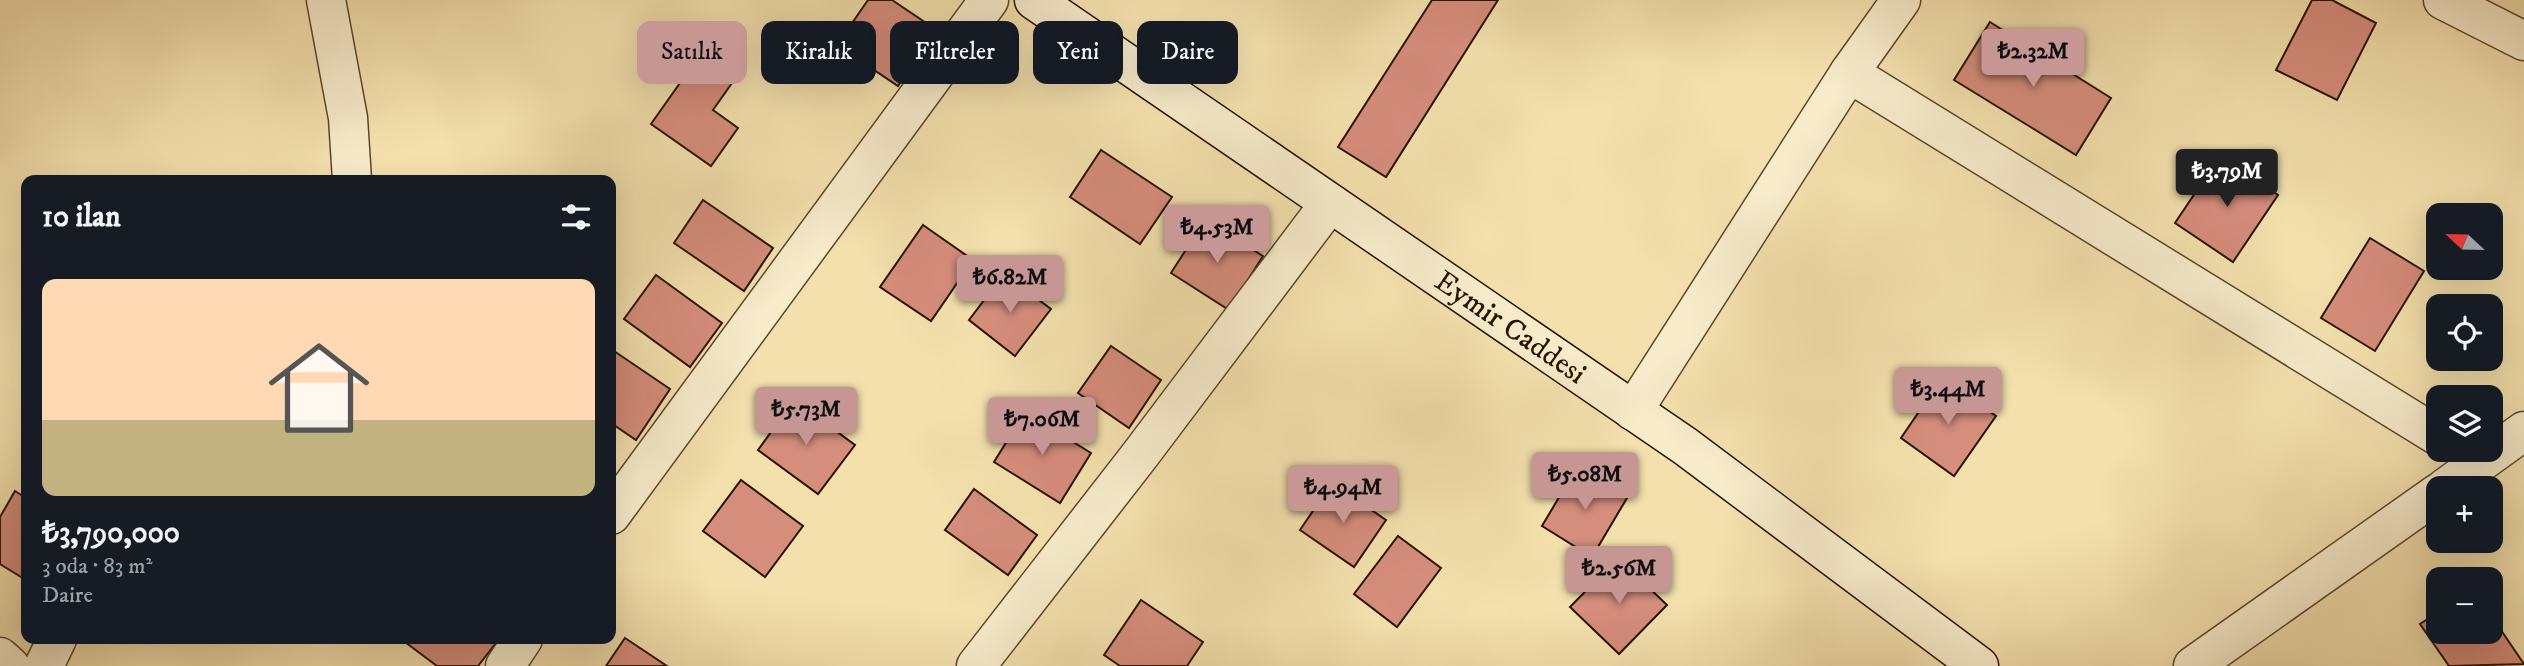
<!DOCTYPE html>
<html lang="tr">
<head>
<meta charset="utf-8">
<style>
	:root { --surface:#171b24; --page:#20242c; --text:#f1f3f6; --muted:#9ea1a6; --accent:#c59692 }
	body { margin:0; font-family:"IM FELL DW Pica",serif; background:var(--page); color:var(--text); height:100vh; display:flex; flex-direction:column; font-size:26px; white-space:nowrap }
	* { box-sizing:border-box; margin:0 }
	p { font-size:23px; color:var(--muted) }
	.icon { flex:none; width:38px; height:38px; fill:none; stroke:currentColor; stroke-width:2; stroke-linecap:round; stroke-linejoin:round }
	.map { position:relative; flex:1; overflow:hidden }
	.details { position:absolute; left:21px; top:175px; width:595px; height:469px; display:flex; flex-direction:column; background:var(--surface); border-radius:14px; box-shadow:0 7px 28px #0002 }
	.details>* { flex:none }
	.top-card { position:absolute; left:637px; top:21px; width:665px; height:63px; display:flex; gap:14px }
	.needle { width:46px; rotate:292deg }
	.controls { position:absolute; left:2426px; top:203px; display:grid; gap:14px }
	.controls a { display:grid; place-items:center; width:77px; height:77px; border-radius:14px; background:var(--surface); box-shadow:0 7px 28px #0002; font-size:35px }
	.price { position:absolute; translate:-50% -60px; padding:0 16px; border-radius:7px; background:var(--accent); color:#111; font-size:23px; line-height:46px; filter:drop-shadow(0 2px 4px #0008) }
	.price::after { content:''; position:absolute; left:50%; top:42px; width:21px; height:16px; margin-left:-10px; background:inherit; clip-path:polygon(0 0,100% 0,50% 100%) }
	.price.active { background:#222; color:#fff }
	ul { padding:0; list-style:none }
	li { display:grid; align-content:center; gap:14px; height:371px; padding:0 21px }
	li span { display:grid; place-items:center; height:217px; border-radius:14px; color:#555 }
	li>.icon { margin-inline-start:auto }
	span .icon { width:126px; height:126px; fill:#fffc; stroke-width:1 }
	li b { font-size:30px }
	h2 { display:flex; justify-content:space-between; align-items:center; height:84px; padding:0 21px; font-size:30px }
	.chip { padding:0 24px; border-radius:14px; background:var(--surface); box-shadow:0 7px 28px #0002; font-size:24px; line-height:63px }
	.chip.active { background:var(--accent); color:#111 }
	.map>svg:first-child { display:block }
	.building { fill:#d58d7c; stroke:#271400; stroke-width:2 }
	.lines { fill:none; stroke-linecap:round; stroke-linejoin:round }
	.street-casing { stroke:#5a472b; stroke-width:41 }
	.secondary-casing { stroke:#271400; stroke-width:41 }
	.street { stroke:#f7ebca; stroke-width:38 }
	.secondary { stroke:#f7ebca; stroke-width:38 }
	.labels { text-anchor:middle; stroke-width:5; stroke-linejoin:round; paint-order:stroke }
	.street-label { font-size:30px; fill:#271400; stroke:#f7ebca }
</style>
</head>
<body>
<div class="map">
<svg width="2524" height="666" viewBox="0 0 2524 666">
	<rect width="100%" height="100%" fill="#f3e0ad"/>
	<filter id="stains"><feTurbulence type="fractalNoise" baseFrequency=".00286" numOctaves="4"/><feColorMatrix values="0 0 0 0 .2 0 0 0 0 .09 0 0 0 0 .02 0 0 0 .5 -.17"/></filter>
	<radialGradient id="worn" r=".72"><stop offset=".6" stop-color="#630" stop-opacity="0"/><stop offset="1" stop-color="#630" stop-opacity=".3"/></radialGradient>
	<g class="building">
		<polygon points="868,0 892,0 935,29 898,86 837,45"/>
		<polygon points="1432,0 1498,0 1386,177 1338,147"/>
		<polygon points="2312,0 2332,0 2376,23 2337,100 2276,70"/>
		<polygon points="1990,22 2111,98 2076,155 1954,80"/>
		<polygon points="697,59 732,83 713,110 738,128 711,166 651,124"/>
		<polygon points="1101,150 1172,197 1140,244 1070,197"/>
		<polygon points="2220,156 2278,195 2233,262 2175,223"/>
		<polygon points="703,200 773,248 744,291 674,243"/>
		<polygon points="1205,220 1263,256 1229,310 1171,273"/>
		<polygon points="923,225 973,260 931,321 880,287"/>
		<polygon points="2370,238 2424,271 2375,351 2321,318"/>
		<polygon points="1004,274 1051,309 1015,356 969,320"/>
		<polygon points="656,275 722,323 690,367 624,319"/>
		<polygon points="1111,346 1161,380 1129,428 1078,393"/>
		<polygon points="611,349 670,389 636,440 611,423"/>
		<polygon points="1942,378 1996,416 1954,476 1901,438"/>
		<polygon points="794,400 855,445 818,494 758,450"/>
		<polygon points="1025,412 1091,453 1060,503 994,462"/>
		<polygon points="1577,467 1627,498 1592,557 1542,526"/>
		<polygon points="741,480 803,526 765,577 703,531"/>
		<polygon points="1332,483 1386,520 1354,567 1300,530"/>
		<polygon points="974,489 1037,535 1008,575 945,530"/>
		<polygon points="15,491 26,498 26,580 0,564 0,517"/>
		<polygon points="1398,536 1441,568 1397,627 1354,594"/>
		<polygon points="1618,558 1667,605 1619,654 1570,607"/>
		<polygon points="1141,600 1203,642 1187,666 1120,666 1104,655"/>
		<polygon points="2438,612 2438,632 2490,632 2490,614 2524,664 2449,666 2420,624"/>
		<polygon points="625,638 667,666 606,666"/>
		<polygon points="401,639 499,639 478,666 437,666"/>
	</g>
	<g class="lines">
		<defs>
			<g id="street">
				<polyline points="326,0 348,118 352,180"/>
				<polyline points="2443,0 2524,41"/>
				<polyline points="1849,73 2438,436"/>
				<polyline points="1633,411 1849,73 1901,0"/>
				<polyline points="2445,488 2524,431"/>
				<polyline points="611,515 989,0"/>
				<polyline points="0,657 10,666"/>
				<polyline points="44,666 57,639"/>
				<polyline points="505,666 523,639"/>
				<polyline points="976,666 1140,455 1330,203"/>
				<polyline points="2193,666 2438,493"/>
			</g>
			<g id="secondary">
				<path id="s1" d="M 1034,0 L 1685,446 L 1979,666"/>
			</g>
		</defs>
		<use href="#street" class="street-casing"/>
		<use href="#secondary" class="secondary-casing"/>
		<use href="#street" class="street"/>
		<use href="#secondary" class="secondary"/>
	</g>
	<g class="labels">
		<g class="street-label">
			<text dy="10" stroke="none"><textPath href="#s1" startOffset="578">Eymir Caddesi</textPath></text>
		</g>
	</g>
	<rect width="100%" height="100%" filter="url(#stains)"/>
	<rect width="100%" height="100%" fill="url(#worn)"/>
</svg>
<div class="controls">
<a><svg class="needle" viewBox="-14 -14 28 28"><path d="M0-13l5 13h-10z" fill="#e53935"/><path d="M0 13l5-13h-10z" fill="#9ea1a6"/></svg></a>
<a><svg class="icon" aria-label="locate" viewBox="0 0 24 24"><circle cx="12" cy="12" r="6"/><path d="M12 2v4M12 18v4M2 12h4M18 12h4"/></svg></a>
<a><svg class="icon" aria-label="layers" viewBox="0 0 24 24"><path d="M12 4l9 5-9 5-9-5zM3 14l9 5 9-5"/></svg></a>
<a>+</a>
<a>−</a>
</div>
<b class="price" style="left:2033px;top:89px">₺2.32M</b>
<b class="price active" style="left:2227px;top:209px">₺3.79M</b>
<b class="price" style="left:1217px;top:265px">₺4.53M</b>
<b class="price" style="left:1010px;top:315px">₺6.82M</b>
<b class="price" style="left:1948px;top:427px">₺3.44M</b>
<b class="price" style="left:806px;top:447px">₺5.73M</b>
<b class="price" style="left:1042px;top:457px">₺7.06M</b>
<b class="price" style="left:1585px;top:512px">₺5.08M</b>
<b class="price" style="left:1343px;top:525px">₺4.94M</b>
<b class="price" style="left:1619px;top:606px">₺2.56M</b>
<div class="top-card">
<a class="chip active">Satılık</a>
<a class="chip">Kiralık</a>
<a class="chip">Filtreler</a>
<a class="chip">Yeni</a>
<a class="chip">Daire</a>
</div>
<section class="details">
<h2>10 ilan<svg class="icon" aria-label="filters" viewBox="0 0 24 24"><path d="M4 7h16M4 17h16"/><circle cx="9" cy="7" r="2"/><circle cx="15" cy="17" r="2"/></svg></h2>
<ul>
<li><span style="background:linear-gradient(#ffd9b3 65%,#c2b280 0)"><svg class="icon" aria-label="home" viewBox="0 0 24 24"><path d="M3 11l9-7 9 7M6 9v11h12V9"/></svg></span><div><b>₺3,790,000</b><p>3 oda · 83 m²</p><p>Daire</p></div></li>
</ul>
</section>
</div>
</body>
</html>
